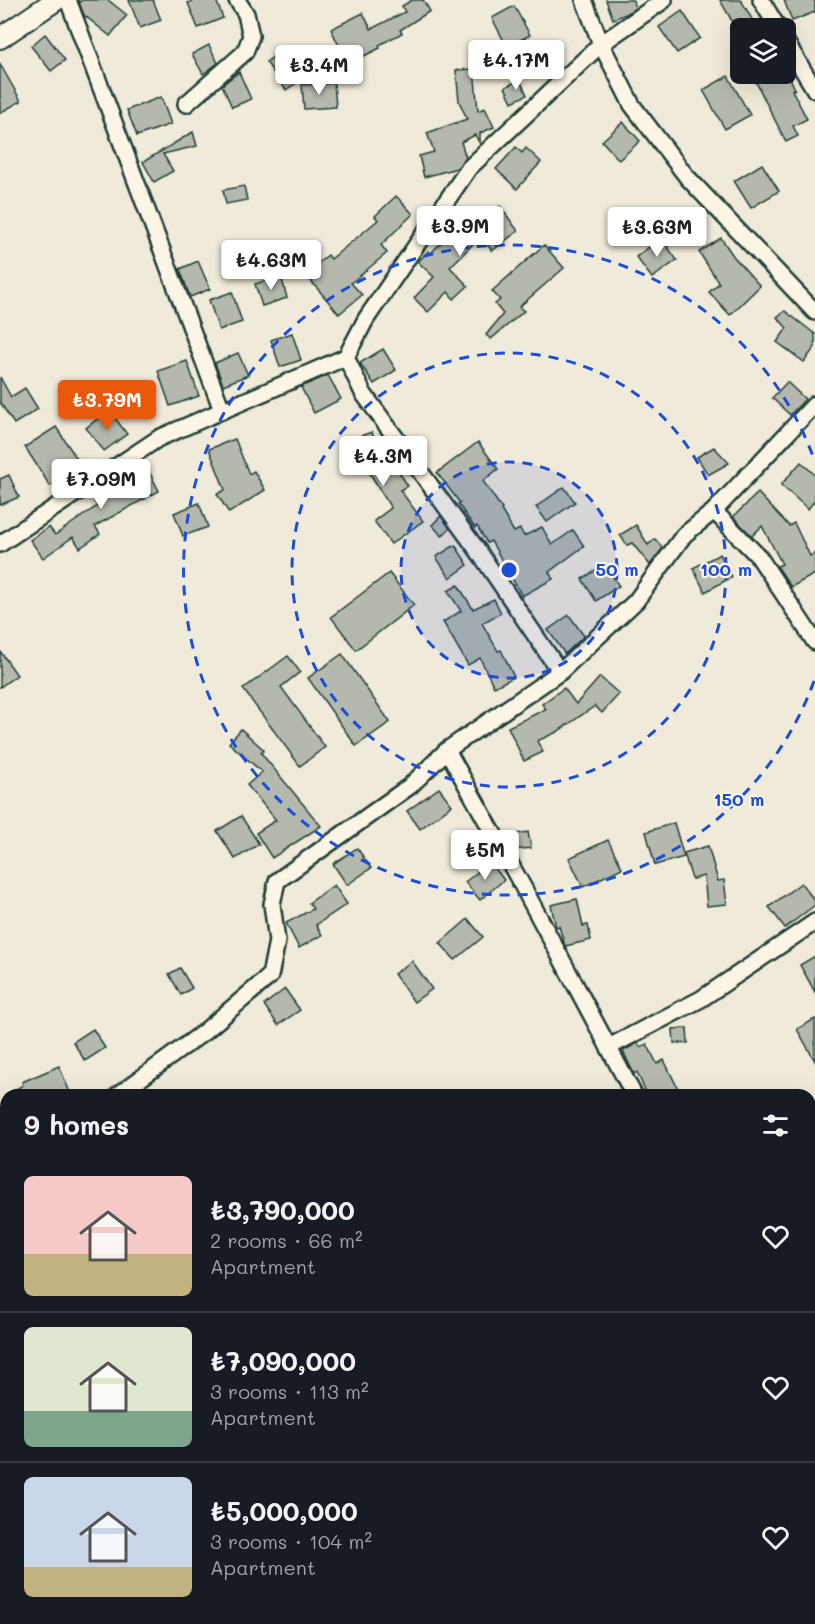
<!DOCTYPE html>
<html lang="en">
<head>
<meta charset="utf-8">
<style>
	:root { --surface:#171b24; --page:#20242c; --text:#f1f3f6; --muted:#9ea1a6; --line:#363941; --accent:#ea580c }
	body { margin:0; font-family:Mali,sans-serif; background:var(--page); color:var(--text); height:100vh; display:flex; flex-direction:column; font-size:22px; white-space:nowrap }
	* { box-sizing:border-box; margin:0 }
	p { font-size:20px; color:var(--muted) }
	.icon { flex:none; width:33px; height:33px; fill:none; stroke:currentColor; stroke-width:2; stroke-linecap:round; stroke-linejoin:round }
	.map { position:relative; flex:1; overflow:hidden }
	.panel { position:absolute; left:0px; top:1089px; width:816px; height:536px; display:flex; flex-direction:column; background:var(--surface); border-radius:18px 18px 0 0; box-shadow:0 6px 24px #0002 }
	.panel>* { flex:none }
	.tools { position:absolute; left:730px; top:18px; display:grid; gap:12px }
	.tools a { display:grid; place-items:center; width:66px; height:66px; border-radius:9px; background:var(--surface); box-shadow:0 6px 24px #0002; font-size:30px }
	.price { position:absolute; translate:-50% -51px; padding:0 14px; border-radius:6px; background:#fff; color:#222; font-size:20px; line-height:39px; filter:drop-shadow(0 2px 3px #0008) }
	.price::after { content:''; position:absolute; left:50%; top:36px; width:18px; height:14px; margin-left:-9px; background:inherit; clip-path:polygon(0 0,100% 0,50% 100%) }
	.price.selected { background:var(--accent); color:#fff }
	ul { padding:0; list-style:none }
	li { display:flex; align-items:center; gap:18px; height:150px; padding:0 24px }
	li+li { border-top:2px solid var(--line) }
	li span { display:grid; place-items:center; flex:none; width:168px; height:120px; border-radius:9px; color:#555 }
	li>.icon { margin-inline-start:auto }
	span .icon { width:72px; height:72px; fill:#fffc; stroke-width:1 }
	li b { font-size:26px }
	h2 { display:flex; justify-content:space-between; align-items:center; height:72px; padding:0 24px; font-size:26px }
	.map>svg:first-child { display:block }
	.building { fill:#b5b9ad; stroke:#1f3d34; stroke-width:1.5 }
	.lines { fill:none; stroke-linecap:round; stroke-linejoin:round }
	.minor-casing { stroke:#1f3d34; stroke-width:20 }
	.tertiary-casing { stroke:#1f3d34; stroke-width:24 }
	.minor { stroke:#fcf5e5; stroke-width:15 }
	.tertiary { stroke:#fcf5e5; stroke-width:20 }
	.ring { fill:none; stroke:#1d4ed8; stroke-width:3; stroke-dasharray:10 8 }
	.centre { fill:#1d4ed8; stroke:#fcf5e5; stroke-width:3 }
	.ring-label { font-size:18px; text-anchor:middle; font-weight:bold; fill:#1d4ed8; stroke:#fcf5e5; stroke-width:4.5; stroke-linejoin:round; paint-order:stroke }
</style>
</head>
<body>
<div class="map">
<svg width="815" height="1624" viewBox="0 0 815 1624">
	<rect width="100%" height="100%" fill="#efeada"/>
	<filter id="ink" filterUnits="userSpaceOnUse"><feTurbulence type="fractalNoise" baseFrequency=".0167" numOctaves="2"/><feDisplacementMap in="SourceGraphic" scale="12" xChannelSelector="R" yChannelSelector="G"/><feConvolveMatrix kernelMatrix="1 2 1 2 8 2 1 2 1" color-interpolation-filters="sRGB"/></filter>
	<g filter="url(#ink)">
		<g class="building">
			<polygon points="82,0 108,0 127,15 110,36 84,15 79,2"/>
			<polygon points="129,0 153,0 161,20 140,28"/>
			<polygon points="195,0 216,0 223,18 198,28 188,3"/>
			<polygon points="412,0 423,0 430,11 400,30 402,33 379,45 380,48 348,64 331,29 363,13 371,29 405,12 402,6"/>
			<polygon points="606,0 633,0 635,8 626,14 613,19"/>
			<polygon points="720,0 741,0 757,28 736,28"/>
			<polygon points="784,0 815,0 815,12 792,21"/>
			<polygon points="514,6 530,35 507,47 492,18"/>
			<polygon points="682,11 700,38 677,53 659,27"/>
			<polygon points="45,34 65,60 51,71 31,46"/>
			<polygon points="209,45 218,63 203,74 192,54"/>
			<polygon points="285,49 305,77 286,90 266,62"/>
			<polygon points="0,64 21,101 0,113"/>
			<polygon points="474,69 478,111 485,108 494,127 480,133 480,144 475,135 461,142 466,158 457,168 424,177 419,156 434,152 427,133 467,119 459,101 456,70"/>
			<polygon points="239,72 251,99 232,107 222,85"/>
			<polygon points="752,74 788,74 795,89 792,90 807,119 793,126 798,136 786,142"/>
			<polygon points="728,76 750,115 725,129 703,90"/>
			<polygon points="520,80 527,95 512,102 505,87"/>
			<polygon points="334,83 336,107 304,109 302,85"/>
			<polygon points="161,97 171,124 137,136 127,110"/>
			<polygon points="623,122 640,141 619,160 602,141"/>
			<polygon points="193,132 197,146 163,154 173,171 154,182 143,162"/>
			<polygon points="516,147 522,153 526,148 541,162 517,189 496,169"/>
			<polygon points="762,164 779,191 751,208 734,181"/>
			<polygon points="244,186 247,200 226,204 223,190"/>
			<polygon points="396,196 413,214 381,245 387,253 351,283 362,295 339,314 305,274 328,255 331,259 378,220 375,216"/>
			<polygon points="500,206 518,231 492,251 481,236 450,267 468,286 454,299 448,292 428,312 414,298 434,277 418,262 428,251 431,253 453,230 459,237"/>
			<polygon points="661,238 677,260 652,278 636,257"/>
			<polygon points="721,238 734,257 760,286 730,315 709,292 719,283 699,252"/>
			<polygon points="544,245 564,268 519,307 524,311 491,339 486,335 503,314 495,304 500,300 492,291"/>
			<polygon points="198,261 210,289 190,297 180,269"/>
			<polygon points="281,276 287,298 262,306 255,284"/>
			<polygon points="232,292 242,322 219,330 209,300"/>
			<polygon points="785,311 815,334 815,347 804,362 777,342 787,328 777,317"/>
			<polygon points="292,333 301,360 280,367 271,340"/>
			<polygon points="383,349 396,370 374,384 360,363"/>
			<polygon points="238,353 248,375 223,385 215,363"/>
			<polygon points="187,361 199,396 170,406 158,371"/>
			<polygon points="328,375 341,399 314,413 301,387"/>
			<polygon points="0,377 11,397 25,388 38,409 14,424 0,402"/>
			<polygon points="787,382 805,399 790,415 772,398"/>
			<polygon points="109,410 127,434 104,451 86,428"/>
			<polygon points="56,427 81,465 50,486 25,447"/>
			<polygon points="372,432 385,472 395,466 408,486 400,490 423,521 391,544 374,521 391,508 366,467 350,472 340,443"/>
			<polygon points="235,439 249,474 254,471 265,490 229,513 217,494 225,490 209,449"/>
			<polygon points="478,442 498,469 483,481 502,509 501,510 514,532 520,529 524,536 542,527 552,545 573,530 584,546 549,572 553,579 522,596 491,541 487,543 477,526 475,528 458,504 460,503 437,473"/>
			<polygon points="714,447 729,463 708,475 697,457"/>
			<polygon points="144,462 159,491 95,526 100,534 80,548 73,537 43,558 30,540 49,527 55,535 97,506 91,495 128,475 126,472"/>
			<polygon points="801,462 815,475 815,500 808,509 781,485"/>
			<polygon points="9,475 19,497 0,505 0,479"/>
			<polygon points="564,487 575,502 547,522 536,507"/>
			<polygon points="758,493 789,526 794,523 810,556 815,553 815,574 791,587 777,566 782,564 762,526 752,536 733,517"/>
			<polygon points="199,503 208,527 183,536 174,513"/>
			<polygon points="441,516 450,528 442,536 432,525"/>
			<polygon points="636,525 648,545 655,539 663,548 650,565 632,543 627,545 620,535"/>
			<polygon points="455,545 468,565 450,578 436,557"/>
			<polygon points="720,554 732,577 705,592 693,568"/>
			<polygon points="605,564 619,586 596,601 582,579"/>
			<polygon points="389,573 414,605 356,650 331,617"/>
			<polygon points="458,585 473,609 494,599 501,613 482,623 498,651 501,650 514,677 494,687 480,658 468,665 443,622 461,611 448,591"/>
			<polygon points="569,615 584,636 565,654 548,630"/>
			<polygon points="0,651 17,675 0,687"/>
			<polygon points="342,654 390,722 356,746 308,678"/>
			<polygon points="288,656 300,672 281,687 325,747 300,766 243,689"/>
			<polygon points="600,677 619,694 602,713 595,706 557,732 537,741 543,752 524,761 508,727 546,709 542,704 564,688 576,704"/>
			<polygon points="241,729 264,750 261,753 321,826 272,858 256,833 276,820 247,785 262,772 229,743"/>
			<polygon points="439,788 452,805 420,829 407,811"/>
			<polygon points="241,816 259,844 235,859 217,831"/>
			<polygon points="674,823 684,857 655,865 646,832"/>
			<polygon points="528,832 531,848 514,850 510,835"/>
			<polygon points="608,840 622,868 583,887 569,858"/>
			<polygon points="708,846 718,881 724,880 727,904 707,906 704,876 692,879 684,853"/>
			<polygon points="357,848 371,868 347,885 333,864"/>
			<polygon points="490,862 504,880 480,900 465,882"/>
			<polygon points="801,883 815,901 815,905 785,928 769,907"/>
			<polygon points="334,885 347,904 316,925 322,935 299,948 286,923 313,909 309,903"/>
			<polygon points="577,899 583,926 588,925 591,940 565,946 559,926 556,927 551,905"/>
			<polygon points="468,919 483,937 455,960 440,943"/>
			<polygon points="815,956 815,992 800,965"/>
			<polygon points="412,961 432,989 414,1002 394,974"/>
			<polygon points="180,968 192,988 181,995 169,974"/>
			<polygon points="285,989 300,1010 278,1025 264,1005"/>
			<polygon points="815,1019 815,1061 797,1029"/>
			<polygon points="687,1028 688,1043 674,1043 673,1029"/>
			<polygon points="93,1029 105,1048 85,1061 73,1042"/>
			<polygon points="638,1043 640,1047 647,1044 657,1064 664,1060 681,1095 647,1095 637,1072 634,1074 623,1051"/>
			<polygon points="59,1066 71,1095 6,1095 23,1085 22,1082"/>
		</g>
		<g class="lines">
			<defs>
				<g id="minor">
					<polyline points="68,0 222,410"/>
					<polyline points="584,0 601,44 632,105 687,177 815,312"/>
					<polyline points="761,0 778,28"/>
					<polyline points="786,42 815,90"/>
					<polyline points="186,104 245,52 251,36 246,14 237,0"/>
					<polyline points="346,357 363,393 481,555 560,672"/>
					<polyline points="714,511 759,557 815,642"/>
					<polyline points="0,544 159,438 346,357 366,319 469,168 601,44 664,0"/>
					<polyline points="447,750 522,885 634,1095"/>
					<polyline points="609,1047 701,999 815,922"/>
					<polyline points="118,1095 204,1032 270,976 277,941 272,904 277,881 410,786 447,750 560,672 636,601 684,535 714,511 815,404"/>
					<polyline points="0,1162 6,1158"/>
					<polyline points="810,1275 815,1283"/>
					<polyline points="0,1308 6,1319"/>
					<polyline points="810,1574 815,1571"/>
					<polyline points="617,1618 620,1624"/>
					<polyline points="115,1624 130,1618"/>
					<polyline points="731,1624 740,1618"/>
				</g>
				<polyline id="tertiary" points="0,38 56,0"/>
			</defs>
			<use href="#minor" class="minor-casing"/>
			<use href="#tertiary" class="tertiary-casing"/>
			<use href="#minor" class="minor"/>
			<use href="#tertiary" class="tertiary"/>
		</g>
	</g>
	<circle cx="509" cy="570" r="108" fill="#1d4ed8" fill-opacity=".12"/>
	<g class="ring">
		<circle cx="509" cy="570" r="108"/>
		<circle cx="509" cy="570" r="217"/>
		<path d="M814 681A325 325 0 1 1 814 459"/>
	</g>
	<circle cx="509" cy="570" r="9" class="centre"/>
	<g class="ring-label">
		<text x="617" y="576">50 m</text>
		<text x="726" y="576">100 m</text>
		<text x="739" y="806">150 m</text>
	</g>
</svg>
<div class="tools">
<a><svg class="icon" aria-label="layers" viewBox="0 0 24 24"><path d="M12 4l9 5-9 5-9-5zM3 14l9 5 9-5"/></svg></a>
</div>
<b class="price" style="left:516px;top:91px">₺4.17M</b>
<b class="price" style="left:319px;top:96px">₺3.4M</b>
<b class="price" style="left:460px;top:257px">₺3.9M</b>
<b class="price" style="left:657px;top:258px">₺3.63M</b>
<b class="price" style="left:271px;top:291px">₺4.63M</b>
<b class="price selected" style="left:107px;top:431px">₺3.79M</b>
<b class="price" style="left:383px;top:487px">₺4.3M</b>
<b class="price" style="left:101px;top:510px">₺7.09M</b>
<b class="price" style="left:485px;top:881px">₺5M</b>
<section class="panel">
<h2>9 homes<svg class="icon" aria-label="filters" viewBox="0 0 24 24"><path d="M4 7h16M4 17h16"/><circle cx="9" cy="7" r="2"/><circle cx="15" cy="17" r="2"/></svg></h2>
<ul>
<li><span style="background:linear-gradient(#f6c9c9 65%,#c2b280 0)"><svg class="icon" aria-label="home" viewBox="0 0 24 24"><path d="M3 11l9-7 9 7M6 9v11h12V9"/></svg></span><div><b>₺3,790,000</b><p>2 rooms · 66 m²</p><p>Apartment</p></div><svg class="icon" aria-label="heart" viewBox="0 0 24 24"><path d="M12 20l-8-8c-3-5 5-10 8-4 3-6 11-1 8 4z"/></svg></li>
<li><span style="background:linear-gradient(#dfe7d0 70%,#7fa58c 0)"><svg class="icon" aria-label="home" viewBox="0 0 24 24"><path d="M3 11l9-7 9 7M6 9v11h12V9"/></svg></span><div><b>₺7,090,000</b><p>3 rooms · 113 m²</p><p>Apartment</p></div><svg class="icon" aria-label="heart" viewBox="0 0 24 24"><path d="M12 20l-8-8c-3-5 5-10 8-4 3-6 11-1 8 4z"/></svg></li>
<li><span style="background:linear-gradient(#c9d6e8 75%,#c2b280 0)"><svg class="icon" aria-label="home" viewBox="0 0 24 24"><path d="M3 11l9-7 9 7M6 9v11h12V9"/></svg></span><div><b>₺5,000,000</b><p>3 rooms · 104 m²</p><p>Apartment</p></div><svg class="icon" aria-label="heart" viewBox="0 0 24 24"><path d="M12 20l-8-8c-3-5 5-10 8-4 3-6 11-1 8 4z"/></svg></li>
</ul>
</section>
</div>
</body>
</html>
